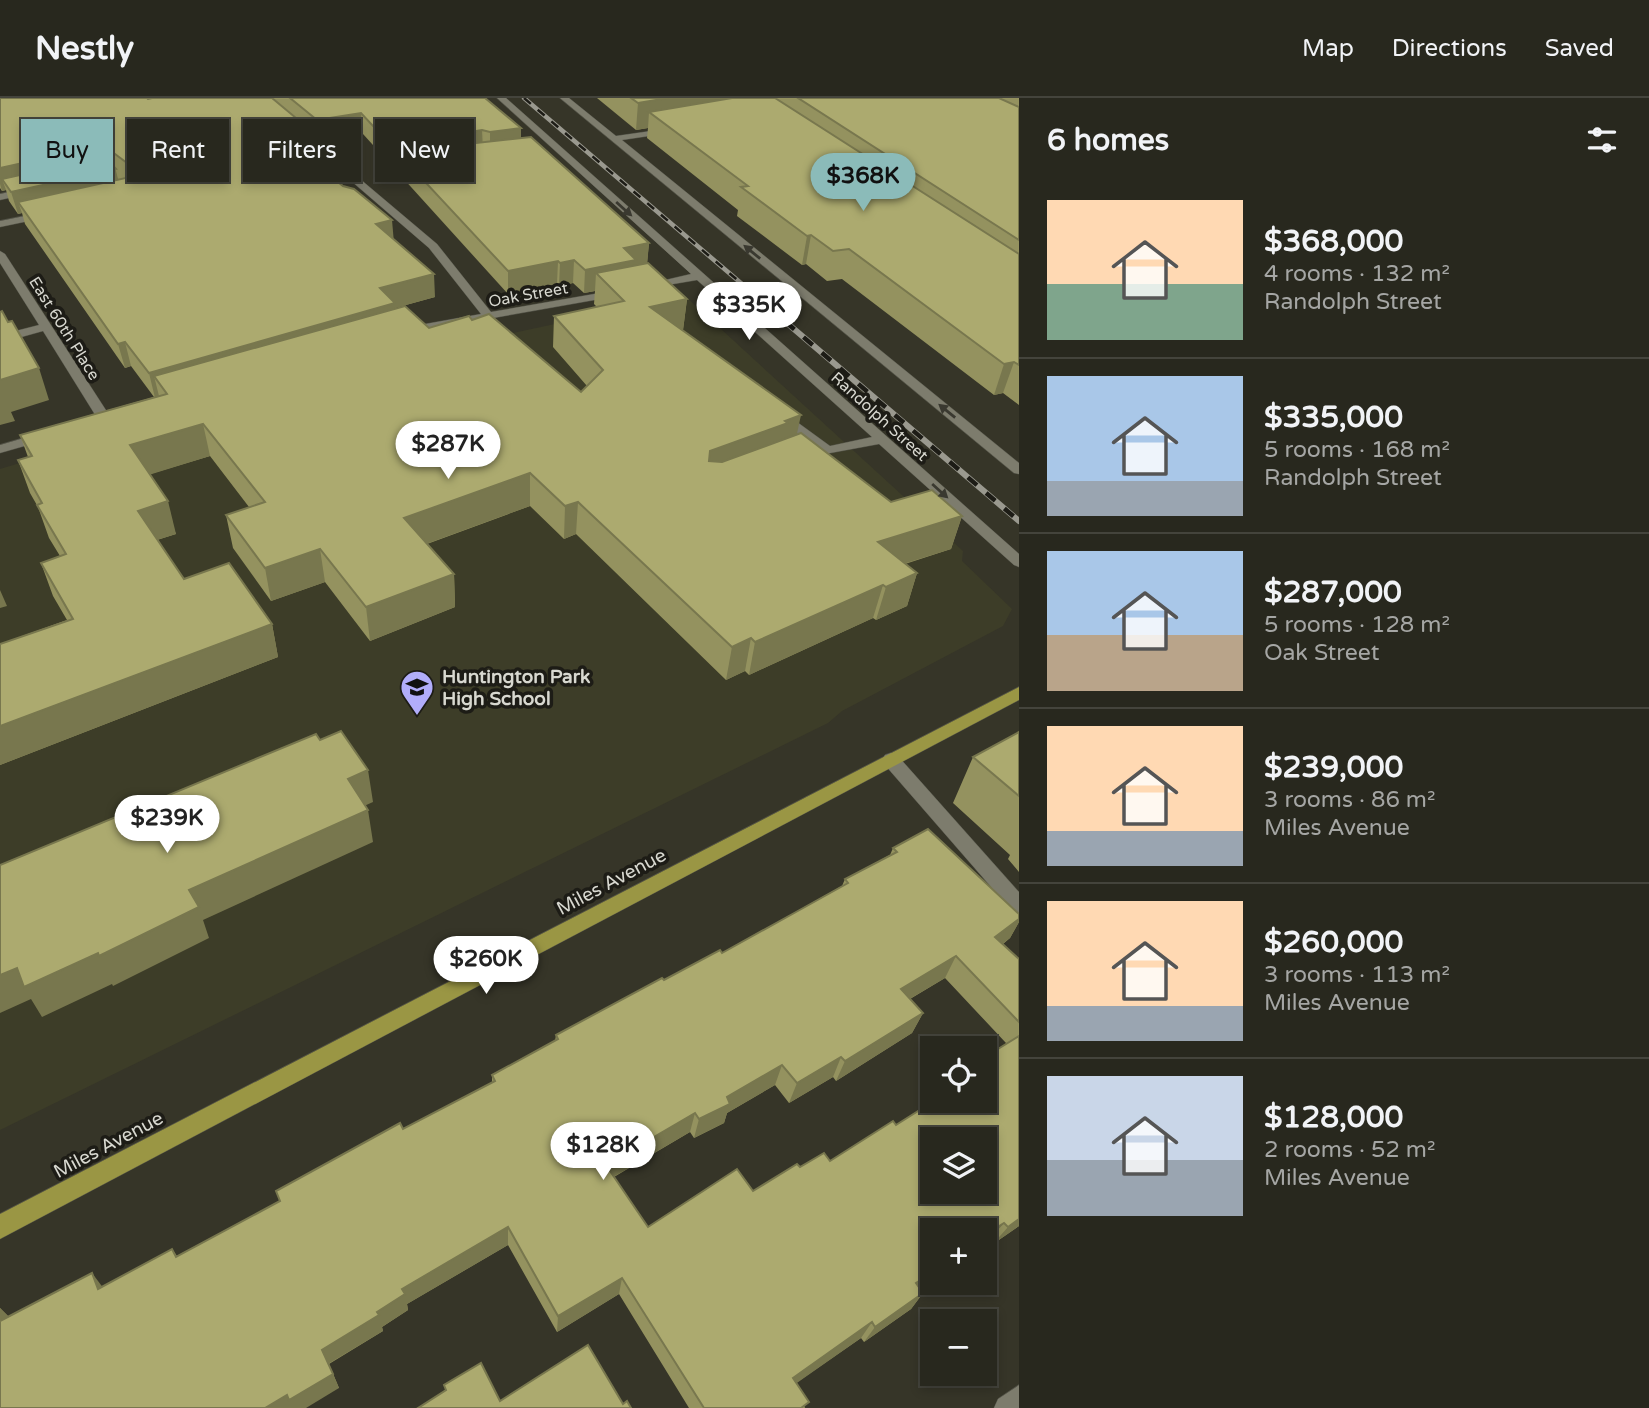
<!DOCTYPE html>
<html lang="en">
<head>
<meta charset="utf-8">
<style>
	:root { --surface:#28281e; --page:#303027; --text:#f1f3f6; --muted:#a5a6a4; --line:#44443c; --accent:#8bbbb9 }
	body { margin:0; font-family:"Varela Round",sans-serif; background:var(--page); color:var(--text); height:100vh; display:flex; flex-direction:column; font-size:26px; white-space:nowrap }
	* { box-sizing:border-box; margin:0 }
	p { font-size:23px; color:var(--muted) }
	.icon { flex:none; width:38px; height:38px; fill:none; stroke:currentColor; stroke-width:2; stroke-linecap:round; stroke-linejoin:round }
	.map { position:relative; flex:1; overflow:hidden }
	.panel { display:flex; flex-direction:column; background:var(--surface); width:630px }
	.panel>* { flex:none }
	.guide { position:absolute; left:21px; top:21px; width:665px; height:63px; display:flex; gap:14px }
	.fabs { position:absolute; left:920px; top:938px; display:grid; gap:14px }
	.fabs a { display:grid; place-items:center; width:77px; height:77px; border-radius:0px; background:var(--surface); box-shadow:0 4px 10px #0003,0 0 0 2px var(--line); font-size:35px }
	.price { position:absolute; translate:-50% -60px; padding:0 16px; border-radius:24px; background:#fff; color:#222; font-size:23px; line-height:46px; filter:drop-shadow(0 2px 4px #0008) }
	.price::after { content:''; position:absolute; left:50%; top:42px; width:21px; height:16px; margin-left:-10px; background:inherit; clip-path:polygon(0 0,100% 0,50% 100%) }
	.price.selected { background:var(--accent); color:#111 }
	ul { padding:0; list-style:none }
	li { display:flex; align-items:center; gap:21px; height:175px; padding:0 28px }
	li+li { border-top:2px solid var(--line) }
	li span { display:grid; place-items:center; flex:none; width:196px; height:140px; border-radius:0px; color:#555 }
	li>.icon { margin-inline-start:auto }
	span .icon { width:84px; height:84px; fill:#fffc; stroke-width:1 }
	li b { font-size:30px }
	h2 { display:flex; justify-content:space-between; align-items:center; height:84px; padding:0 28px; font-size:30px }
	.chip { padding:0 24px; border-radius:0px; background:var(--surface); box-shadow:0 4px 10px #0003,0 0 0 2px var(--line); font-size:24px; line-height:63px }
	.chip.selected { background:var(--accent); color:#111 }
	header { display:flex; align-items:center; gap:42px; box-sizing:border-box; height:98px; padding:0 35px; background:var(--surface); border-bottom:2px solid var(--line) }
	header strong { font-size:33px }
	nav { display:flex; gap:38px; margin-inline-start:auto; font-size:24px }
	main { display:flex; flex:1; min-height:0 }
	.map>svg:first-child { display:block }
	.built { fill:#3d3d28 }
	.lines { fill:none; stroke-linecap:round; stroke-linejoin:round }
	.minor-casing { stroke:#515146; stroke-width:1 }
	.major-casing { stroke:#515146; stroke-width:1 }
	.minor { fill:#7d7c6d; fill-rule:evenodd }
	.major { fill:#9a9644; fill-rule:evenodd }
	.rail-far1-casing { stroke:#9a998f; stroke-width:4.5 }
	.rail-casing { stroke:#9a998f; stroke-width:6 }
	.rail-far1 { stroke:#1d1c16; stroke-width:2.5; stroke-dasharray:9; stroke-linecap:butt }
	.rail { stroke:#1d1c16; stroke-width:4.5; stroke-dasharray:12; stroke-linecap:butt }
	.wall { fill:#94925f; fill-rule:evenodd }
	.shaded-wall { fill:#78774e }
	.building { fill:#acaa6f; stroke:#78774e; stroke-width:2; fill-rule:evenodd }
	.oneway { fill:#3a3930 }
	.labels { text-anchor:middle; stroke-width:7; stroke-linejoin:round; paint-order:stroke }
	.far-street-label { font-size:16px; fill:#d8d8d0; stroke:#1d1c16 }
	.poi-label { font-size:19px; font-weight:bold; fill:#d8d8d0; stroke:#1d1c16; text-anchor:start }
	.street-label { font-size:19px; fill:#d8d8d0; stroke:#1d1c16 }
</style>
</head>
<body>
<header>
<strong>Nestly</strong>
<nav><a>Map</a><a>Directions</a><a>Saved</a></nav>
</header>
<main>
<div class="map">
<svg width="1019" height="1310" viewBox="0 0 1019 1310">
	<rect width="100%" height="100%" fill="#363528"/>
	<polygon class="built" points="685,198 963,453 962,463 1012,511 1003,528 842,613 828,625 0,1032 0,371 405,249 513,235"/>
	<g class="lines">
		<defs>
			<g id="minor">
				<polygon points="255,0 264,0 437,146 491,214 617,192 623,195 617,198 403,236 403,230 481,216 429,150"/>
				<polygon points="497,0 506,0 1019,456 1019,469 1014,467 879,346 798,361 798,355 816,351 776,322 776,316 786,316 830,348 872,339 697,182 644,191 644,187 691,176"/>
				<polygon points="560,0 569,0 616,38 672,30 674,32 669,35 622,42 1019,365 1019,376 1014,375"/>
				<polygon points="31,89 35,90 35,94 0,102 0,96"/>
				<polygon points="44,114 49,117 48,119 0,129 0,123"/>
				<polygon points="0,153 5,156 111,320 109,323 99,323 43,233 0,245 0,237 39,227 0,165"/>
				<polygon points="44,334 51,338 49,341 0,355 0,347"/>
				<polygon points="891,655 897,657 1019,794 1019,815 1012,813 885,667 882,662 885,657"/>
				<polygon points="1019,1287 1019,1310 994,1310 998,1301"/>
			</g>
			<polygon id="major" points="1019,589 1019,602 0,1141 0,1116"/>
		</defs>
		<use href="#minor" class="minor-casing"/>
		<use href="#major" class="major-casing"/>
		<use href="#minor" class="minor"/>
		<use href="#major" class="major"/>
		<defs>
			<polyline id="rail-far1" points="524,0 769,209"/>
			<polyline id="rail" points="767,208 1019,423"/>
		</defs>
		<use href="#rail-far1" class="rail-far1-casing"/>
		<use href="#rail" class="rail-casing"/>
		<use href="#rail-far1" class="rail-far1"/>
		<use href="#rail" class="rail"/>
	</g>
	<g class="wall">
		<path d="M 0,0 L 485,0 L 521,40 L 649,145 L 647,165 L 687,201 L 683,232 L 682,232 L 797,337 L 891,404 L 962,418 L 951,451 L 905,466 L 917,475 L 907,508 L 876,522 L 873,520 L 749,577 L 745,573 L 726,582 L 576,436 L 564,441 L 530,408 L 427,446 L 454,476 L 455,509 L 370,543 L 325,484 L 271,503 L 233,450 L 226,417 L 249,409 L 210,358 L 150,376 L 176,436 L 157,442 L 184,481 L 272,526 L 278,559 L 0,667 L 0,546 L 67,522 L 53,498 L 41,465 L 60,458 L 49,440 L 38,409 L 30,395 L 18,362 L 28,359 L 20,337 L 154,299 L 131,268 L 125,270 L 25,126 L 22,115 L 18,116 L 9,103 L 6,92 L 2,93 L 0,90 ZM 302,29 L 319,43 L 363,36 L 508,196 L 557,186 L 559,188 L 573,185 L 584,195 L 595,193 L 594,206 L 597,209 L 554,218 L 553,249 L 587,288 L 581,294 L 472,222 L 429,230 L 396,211 L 395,210 L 435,199 L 394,141 L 294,48 L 304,46 Z"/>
		<polygon points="597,0 1019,0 1019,307 1003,295 994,297 842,181 827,183 806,166 802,167 737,118 738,112 647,40 648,30 636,32"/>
		<polygon points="1019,634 1019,774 1008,761 1010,757 953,705 973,659"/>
		<path d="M 893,750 L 1019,816 L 1019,824 L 1010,840 L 1003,846 L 1019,861 L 1019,1128 L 993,1146 L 989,1142 L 933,1132 L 933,1181 L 920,1191 L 923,1195 L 911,1211 L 864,1244 L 861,1240 L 796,1285 L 805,1310 L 689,1310 L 619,1196 L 557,1234 L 508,1147 L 407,1206 L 408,1212 L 382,1229 L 383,1233 L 329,1266 L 339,1290 L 0,1310 L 0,1210 L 9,1219 L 102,1189 L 172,1151 L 177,1158 L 280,1103 L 276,1093 L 403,1031 L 492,985 L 492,977 L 555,943 L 556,937 L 664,882 L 722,855 L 842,788 L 845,781 L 890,757 ZM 945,880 L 1006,945 L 985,1003 L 896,1027 L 830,1063 L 800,1069 L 753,1093 L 648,1129 L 614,1079 L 690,1034 L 694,1040 L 724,1025 L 727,1015 L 775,987 L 789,1005 L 833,979 L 836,983 L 912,935 L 923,915 L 910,901 Z"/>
	</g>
	<g class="shaded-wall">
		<polygon points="668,0 752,0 649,14 648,30 636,32 638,5"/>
		<polygon points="361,15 363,36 319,43 317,22"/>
		<polygon points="302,25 304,46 275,51 272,30"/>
		<polygon points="521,30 521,51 490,55 490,34"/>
		<polygon points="482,32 483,53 414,66 413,45 417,43"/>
		<polygon points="91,50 96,71 2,81 6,92 2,93 0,86 0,70"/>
		<polygon points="111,53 121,93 18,104 22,115 18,116 11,94 104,58"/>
		<polygon points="392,122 394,145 376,126"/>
		<polygon points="811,137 806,166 802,167 807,138"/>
		<polygon points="649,145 647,168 596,175 595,193 584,195 585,172 624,150"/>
		<polygon points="574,162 573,185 559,188 560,165"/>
		<polygon points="558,163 557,186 508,196 508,173"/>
		<polygon points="434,176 435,199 395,210 397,229 154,278 159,298 155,300 149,275 380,190"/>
		<polygon points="687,201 683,232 647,240 650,209"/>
		<polygon points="125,244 131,268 125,270 118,246"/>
		<polygon points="1014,264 1003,295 994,297 1004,266"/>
		<polygon points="39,270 49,302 11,314 15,323 0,327 0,282"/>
		<polygon points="801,317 794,349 705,386 710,353"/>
		<polygon points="203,326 210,358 139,380 130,347"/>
		<polygon points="530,375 530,408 407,453 404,420"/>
		<polygon points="168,403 176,436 147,445 138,413"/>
		<polygon points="578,404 576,436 564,441 565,408"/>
		<polygon points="962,418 951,451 868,477 878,444"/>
		<polygon points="320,451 325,484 271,503 265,470"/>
		<polygon points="917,475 907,508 876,522 886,489"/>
		<polygon points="454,476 455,509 370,543 366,509"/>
		<polygon points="883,487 873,520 749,577 755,544"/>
		<polygon points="0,492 7,508 0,510"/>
		<polygon points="272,526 278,559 0,667 0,628"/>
		<polygon points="751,540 745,573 726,582 732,549"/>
		<polygon points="368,672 373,704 353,713 348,681"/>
		<polygon points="368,712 373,744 203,822 209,840 113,888 112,886 42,919 31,901 0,915 0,877"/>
		<polygon points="1019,821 1019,824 1010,840 984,860 995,839"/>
		<polygon points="956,858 945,880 891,912 901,891"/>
		<polygon points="923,915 912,935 836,983 845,963"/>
		<polygon points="841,959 833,979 789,1005 797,985"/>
		<polygon points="782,967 775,987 727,1015 724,1025 694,1040 699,1021 727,999"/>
		<polygon points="695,1015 690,1034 603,1085 606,1067"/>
		<polygon points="1019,1121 1019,1128 993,1146 1008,1129"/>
		<polygon points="1004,1125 989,1142 985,1145 985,1137"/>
		<polygon points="508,1129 508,1147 407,1206 408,1212 382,1229 383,1233 328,1266 322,1252 402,1191"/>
		<polygon points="933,1174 933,1181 904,1202 916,1185"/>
		<polygon points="92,1175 104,1191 98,1191"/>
		<polygon points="622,1180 619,1196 557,1234 558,1218"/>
		<polygon points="923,1195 911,1211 864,1244 875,1229"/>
		<polygon points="0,1210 10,1220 0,1223"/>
		<polygon points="872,1224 861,1240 784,1294 793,1280"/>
		<polygon points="333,1276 339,1290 306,1310 265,1310 287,1297"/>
	</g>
	<g class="building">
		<polygon points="0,0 147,0 148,1 152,0 272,0 302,25 272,30 343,88 354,91 392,122 376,126 434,176 380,190 395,205 149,275 125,244 118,246 18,104 126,80 131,68 111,53 104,58 116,71 11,94 2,81 95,60 99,55 91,50 0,70"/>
		<polygon points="290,0 485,0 521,30 490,34 482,32 417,43 413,45 413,52 531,39 649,145 624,150 636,162 585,172 574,162 560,165 558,163 508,173 361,15 317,22"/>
		<polygon points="631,0 668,0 638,5"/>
		<polygon points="732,0 775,0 1019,156 1019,267 1014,264 1004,266 849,151 833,153 811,137 807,138 741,89 748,88 649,14"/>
		<polygon points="798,0 999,0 1019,9 1019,142"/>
		<polygon points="648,165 687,201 650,209 801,317 785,323 788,325 710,353 709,363 722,364 801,335 891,404 932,392 962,418 878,444 917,475 886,489 883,487 755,544 751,540 732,549 578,404 565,408 530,375 404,420 454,476 366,509 320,451 265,470 226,417 265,404 203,326 130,347 168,403 138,413 184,481 229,465 272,526 0,628 0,546 73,521 41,465 66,456 37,407 42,405 18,362 32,358 20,337 167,296 154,278 405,208 429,230 469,218 472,222 489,216 581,294 603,272 554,218 624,203 596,175"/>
		<polygon points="2,213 8,224 12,223 39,270 0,282 0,214"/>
		<polygon points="341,633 368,672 348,681 368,712 189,792 199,809 99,858 98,855 24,889 17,870 0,877 0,767 316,636 320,642"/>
		<polygon points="1019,634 1019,698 973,659"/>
		<path d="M 928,731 L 1019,816 L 1019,821 L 995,839 L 1019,861 L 1019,924 L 956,858 L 901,891 L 923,915 L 845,963 L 841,959 L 797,985 L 782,967 L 727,999 L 730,1006 L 699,1021 L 695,1015 L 606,1067 L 648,1129 L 737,1071 L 753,1093 L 797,1066 L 800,1069 L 824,1055 L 830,1063 L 893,1023 L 896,1027 L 934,1003 L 985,1003 L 985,959 L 1019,938 L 1019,1121 L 1008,1129 L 1004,1125 L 985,1137 L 985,1132 L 933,1132 L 933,1174 L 916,1185 L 923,1195 L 875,1229 L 872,1224 L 793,1280 L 809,1304 L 801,1310 L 704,1310 L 622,1180 L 558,1218 L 508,1129 L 402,1191 L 405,1196 L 377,1214 L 379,1217 L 322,1252 L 333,1276 L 289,1302 L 287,1297 L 265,1310 L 0,1310 L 0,1223 L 92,1175 L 98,1191 L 172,1151 L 176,1159 L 280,1103 L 276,1093 L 400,1025 L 403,1031 L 495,983 L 492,977 L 558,941 L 556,937 L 662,880 L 664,882 L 720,852 L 722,855 L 796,814 L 848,785 L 845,781 L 897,754 L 893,750 ZM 933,1041 L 985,1041 L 985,1094 L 933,1094 Z"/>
		<polygon points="588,1247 623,1306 627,1303 631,1310 418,1310 446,1292 444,1287 481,1265 500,1303"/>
	</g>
	<defs><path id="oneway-solid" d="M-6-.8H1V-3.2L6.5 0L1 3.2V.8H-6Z" transform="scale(1.75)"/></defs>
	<g class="oneway">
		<use href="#oneway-solid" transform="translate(624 111) rotate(42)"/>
		<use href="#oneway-solid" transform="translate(752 154) rotate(-141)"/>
		<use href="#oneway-solid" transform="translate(947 313) rotate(-141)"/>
		<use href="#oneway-solid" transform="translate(940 393) rotate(42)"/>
	</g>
	<defs>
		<symbol id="school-pin" viewBox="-11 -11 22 30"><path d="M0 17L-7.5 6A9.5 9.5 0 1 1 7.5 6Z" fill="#b1adfa" stroke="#1d1c16"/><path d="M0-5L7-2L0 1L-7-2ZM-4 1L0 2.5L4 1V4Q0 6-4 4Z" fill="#111"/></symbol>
	</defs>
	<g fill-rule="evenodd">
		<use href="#school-pin" x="398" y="570" width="38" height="52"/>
	</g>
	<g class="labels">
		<g class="far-street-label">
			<text transform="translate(528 196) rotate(-10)" y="6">Oak Street</text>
			<text transform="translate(65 230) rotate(58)" y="6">East 60th Place</text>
			<text transform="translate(880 318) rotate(42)" y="6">Randolph Street</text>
		</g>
		<g class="poi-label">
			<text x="442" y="585">Huntington Park<tspan x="442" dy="22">High School</tspan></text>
		</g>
		<g class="street-label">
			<text transform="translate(611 783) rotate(-28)" y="7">Miles Avenue</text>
			<text transform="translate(108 1046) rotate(-28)" y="7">Miles Avenue</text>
		</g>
	</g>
</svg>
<div class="fabs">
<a><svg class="icon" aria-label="locate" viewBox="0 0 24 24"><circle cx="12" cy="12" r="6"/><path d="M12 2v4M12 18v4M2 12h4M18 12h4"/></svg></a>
<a><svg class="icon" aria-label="layers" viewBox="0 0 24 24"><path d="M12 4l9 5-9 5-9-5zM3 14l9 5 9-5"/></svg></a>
<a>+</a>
<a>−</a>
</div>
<b class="price selected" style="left:863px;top:115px">$368K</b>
<b class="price" style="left:749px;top:244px">$335K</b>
<b class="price" style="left:448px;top:383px">$287K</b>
<b class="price" style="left:167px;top:757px">$239K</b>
<b class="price" style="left:486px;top:898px">$260K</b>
<b class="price" style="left:603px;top:1084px">$128K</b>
<div class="guide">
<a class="chip selected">Buy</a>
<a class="chip">Rent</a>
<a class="chip">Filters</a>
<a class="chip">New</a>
</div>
</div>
<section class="panel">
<h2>6 homes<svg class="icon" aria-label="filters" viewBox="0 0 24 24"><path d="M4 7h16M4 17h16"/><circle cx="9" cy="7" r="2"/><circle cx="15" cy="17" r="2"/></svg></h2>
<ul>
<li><span style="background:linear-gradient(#ffd9b3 60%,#7fa58c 0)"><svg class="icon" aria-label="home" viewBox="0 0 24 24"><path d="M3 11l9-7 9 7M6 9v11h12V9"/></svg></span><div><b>$368,000</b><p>4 rooms · 132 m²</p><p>Randolph Street</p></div></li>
<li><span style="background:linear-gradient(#a9c7e8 75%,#9aa5b1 0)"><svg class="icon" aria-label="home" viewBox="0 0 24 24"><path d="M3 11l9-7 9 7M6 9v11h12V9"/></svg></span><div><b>$335,000</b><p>5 rooms · 168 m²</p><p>Randolph Street</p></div></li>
<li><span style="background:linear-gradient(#a9c7e8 60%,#b9a48a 0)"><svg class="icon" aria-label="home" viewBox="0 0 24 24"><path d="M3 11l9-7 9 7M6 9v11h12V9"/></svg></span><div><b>$287,000</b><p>5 rooms · 128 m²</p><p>Oak Street</p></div></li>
<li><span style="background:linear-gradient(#ffd9b3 75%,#9aa5b1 0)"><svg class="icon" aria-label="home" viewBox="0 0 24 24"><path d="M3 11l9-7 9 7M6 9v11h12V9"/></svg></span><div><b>$239,000</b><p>3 rooms · 86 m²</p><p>Miles Avenue</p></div></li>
<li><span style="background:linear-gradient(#ffd9b3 75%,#9aa5b1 0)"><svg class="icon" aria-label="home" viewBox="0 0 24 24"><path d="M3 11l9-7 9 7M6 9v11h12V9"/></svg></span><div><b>$260,000</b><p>3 rooms · 113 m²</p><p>Miles Avenue</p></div></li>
<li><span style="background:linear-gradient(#c9d6e8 60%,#9aa5b1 0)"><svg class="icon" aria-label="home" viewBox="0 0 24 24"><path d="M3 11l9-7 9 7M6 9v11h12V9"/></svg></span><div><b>$128,000</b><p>2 rooms · 52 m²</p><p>Miles Avenue</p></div></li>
</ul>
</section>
</main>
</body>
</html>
